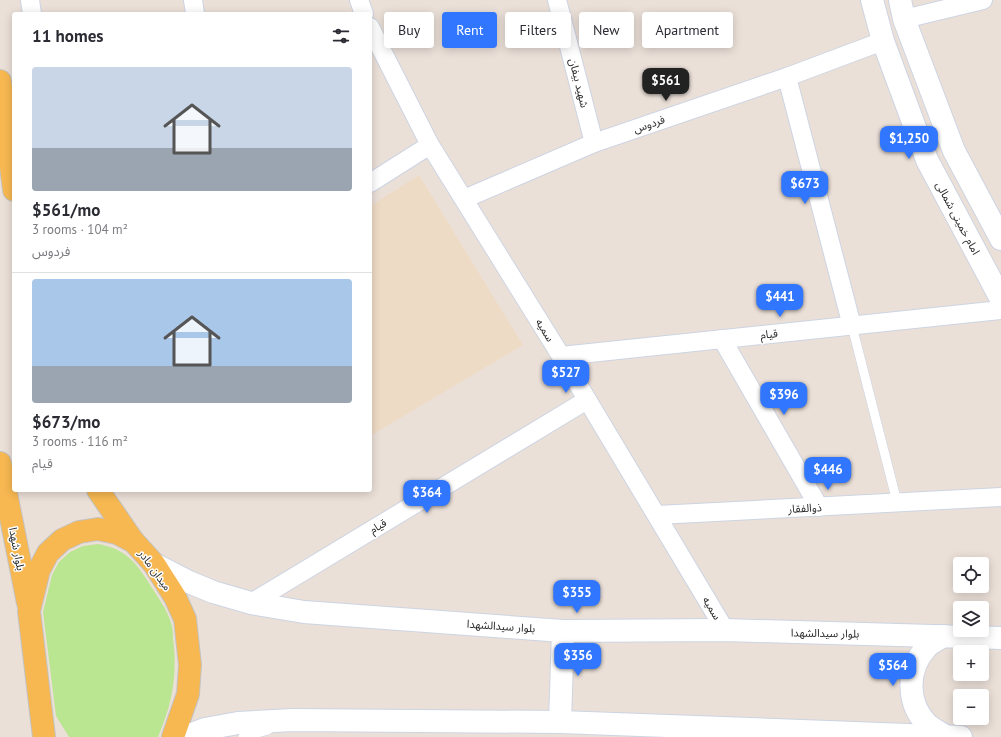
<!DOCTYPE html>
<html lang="en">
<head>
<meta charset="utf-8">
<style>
	:root { --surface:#fff; --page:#f2f2f3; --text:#2b2b33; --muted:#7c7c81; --line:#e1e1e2; --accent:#3176ff }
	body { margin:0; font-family:"PT Sans","Noto Sans Arabic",sans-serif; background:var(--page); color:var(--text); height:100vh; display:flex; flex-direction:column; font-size:15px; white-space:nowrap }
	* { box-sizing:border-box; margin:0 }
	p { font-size:13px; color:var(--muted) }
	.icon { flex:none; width:22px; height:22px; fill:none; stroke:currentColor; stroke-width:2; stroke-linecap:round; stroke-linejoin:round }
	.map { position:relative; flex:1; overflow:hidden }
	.sheet { position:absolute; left:12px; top:12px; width:360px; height:480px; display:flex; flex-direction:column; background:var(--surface); border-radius:4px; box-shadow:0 2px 10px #0003 }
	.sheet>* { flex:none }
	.guide { position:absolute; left:384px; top:12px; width:380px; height:36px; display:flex; gap:8px }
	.fabs { position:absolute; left:953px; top:557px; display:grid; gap:8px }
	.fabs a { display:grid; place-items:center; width:36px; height:36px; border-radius:4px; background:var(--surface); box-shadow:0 2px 10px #0003; font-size:20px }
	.price { position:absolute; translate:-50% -34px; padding:0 9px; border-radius:8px; background:var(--accent); color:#fff; font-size:13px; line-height:26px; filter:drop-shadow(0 1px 2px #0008) }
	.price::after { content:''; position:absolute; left:50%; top:24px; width:12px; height:9px; margin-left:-6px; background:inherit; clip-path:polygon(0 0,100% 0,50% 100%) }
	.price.active { background:#222; color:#fff }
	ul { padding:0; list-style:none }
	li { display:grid; align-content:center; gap:8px; height:212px; padding:0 20px }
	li+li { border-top:1px solid var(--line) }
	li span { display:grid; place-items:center; height:124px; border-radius:4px; color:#555 }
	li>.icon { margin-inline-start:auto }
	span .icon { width:72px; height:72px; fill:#fffc; stroke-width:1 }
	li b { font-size:17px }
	h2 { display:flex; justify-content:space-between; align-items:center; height:48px; padding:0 20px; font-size:17px }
	.pill { padding:0 14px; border-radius:4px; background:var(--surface); box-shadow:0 2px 10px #0003; font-size:14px; line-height:36px }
	.pill.active { background:var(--accent); color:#fff }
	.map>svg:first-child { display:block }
	.education { fill:#eedbc6 }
	.green { fill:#bae591 }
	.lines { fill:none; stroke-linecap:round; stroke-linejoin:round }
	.service-casing { stroke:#cdd4e2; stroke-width:10 }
	.minor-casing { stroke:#cdd4e2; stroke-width:20 }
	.secondary-casing { stroke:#cdd4e2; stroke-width:24 }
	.primary-casing { stroke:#c3c3c3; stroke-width:24 }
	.service { stroke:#fff; stroke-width:9 }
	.minor { stroke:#fff; stroke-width:18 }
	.secondary { stroke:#fff; stroke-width:22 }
	.primary { stroke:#f7b851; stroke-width:22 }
	.labels { text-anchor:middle; stroke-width:3; stroke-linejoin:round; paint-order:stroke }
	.street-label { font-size:11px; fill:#272727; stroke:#fff }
</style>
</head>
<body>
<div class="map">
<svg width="1001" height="737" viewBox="0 0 1001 737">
	<rect width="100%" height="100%" fill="#ebe0d8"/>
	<polygon class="education" points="419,175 523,345 370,436 370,206"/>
	<path class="green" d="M 98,544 C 125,549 135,561 149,583 C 157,596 167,609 171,623 C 173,628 173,634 173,639 C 178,674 172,705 158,737 L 69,737 L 56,716 L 43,612 L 52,575 L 59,562 L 70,552 L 83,546 Z"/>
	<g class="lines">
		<defs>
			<g id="service">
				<polyline points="852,326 897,502"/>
				<polyline points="243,737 268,730"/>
			</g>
			<g id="minor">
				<polyline points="30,0 32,14"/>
				<polyline points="193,0 195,14"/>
				<polyline points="359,0 364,14"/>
				<polyline points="557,0 594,143"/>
				<polyline points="904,19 983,0"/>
				<polyline points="370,27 430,145 561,356 725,630"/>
				<polyline points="787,77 852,326"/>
				<polyline points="370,183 430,145"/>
				<polyline points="464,199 594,143 787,77 883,41"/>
				<polyline points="722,339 819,507"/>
				<polyline points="561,356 1001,310"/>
				<polyline points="657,515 1001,497"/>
				<polyline points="251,603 587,400"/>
			</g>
			<g id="secondary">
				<polyline points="872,0 883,41 927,160 1001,299"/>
				<polyline points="900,0 904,19 954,151 1001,239"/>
				<polyline points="154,564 189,582 213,592 251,603 304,612 563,631 725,630 1001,638"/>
				<path d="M 943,636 C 938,640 930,643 926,648 C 906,670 907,704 927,724 C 932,729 940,732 945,736"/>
				<polyline points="560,722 563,631"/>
				<polyline points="184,737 205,729 238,723 292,720 560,722 961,737"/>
			</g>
			<g id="primary">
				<polyline points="0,81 14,190"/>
				<polyline points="0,463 28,603"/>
				<polyline points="98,490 133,541"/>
				<polyline points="44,737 29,611 39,570 48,553 62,540 79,532 98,529 117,533 134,542 154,564 175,597 185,619 190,665 188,694 173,737"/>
			</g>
		</defs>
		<use href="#service" class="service-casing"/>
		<use href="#minor" class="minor-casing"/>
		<use href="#secondary" class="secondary-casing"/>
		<use href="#primary" class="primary-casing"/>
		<use href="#service" class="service"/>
		<use href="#minor" class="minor"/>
		<use href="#secondary" class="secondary"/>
		<use href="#primary" class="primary"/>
	</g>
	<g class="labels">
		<g class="street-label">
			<text transform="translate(579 83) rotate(76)" y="4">شهید بیفان</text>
			<text transform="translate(649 124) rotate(-19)" y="4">فردوس</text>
			<text transform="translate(958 218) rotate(62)" y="4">امام خمینی شمالی</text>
			<text transform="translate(545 330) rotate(58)" y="4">سمیه</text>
			<text transform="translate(769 334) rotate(-6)" y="4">قیام</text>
			<text transform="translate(805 508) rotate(-3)" y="4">ذوالفقار</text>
			<text transform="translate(378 526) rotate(-31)" y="4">قیام</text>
			<text transform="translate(17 549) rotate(79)" y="4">بلوار شهدا</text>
			<text transform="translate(155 570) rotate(54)" y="4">میدان مادر</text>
			<text transform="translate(712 608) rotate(59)" y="4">سمیه</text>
			<text transform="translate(501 626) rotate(4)" y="4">بلوار سیدالشهدا</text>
			<text transform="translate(825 633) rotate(1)" y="4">بلوار سیدالشهدا</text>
		</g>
	</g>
</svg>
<div class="fabs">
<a><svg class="icon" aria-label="locate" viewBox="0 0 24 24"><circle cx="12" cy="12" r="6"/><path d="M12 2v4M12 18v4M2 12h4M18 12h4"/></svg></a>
<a><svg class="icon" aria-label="layers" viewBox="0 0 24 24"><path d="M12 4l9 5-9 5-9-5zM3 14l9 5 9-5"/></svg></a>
<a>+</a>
<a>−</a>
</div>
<b class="price active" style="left:666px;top:102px">$561</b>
<b class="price" style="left:909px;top:160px">$1,250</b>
<b class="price" style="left:805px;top:205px">$673</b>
<b class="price" style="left:780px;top:318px">$441</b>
<b class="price" style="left:566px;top:394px">$527</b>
<b class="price" style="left:784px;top:416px">$396</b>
<b class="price" style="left:828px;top:491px">$446</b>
<b class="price" style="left:427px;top:514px">$364</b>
<b class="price" style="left:577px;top:614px">$355</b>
<b class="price" style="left:578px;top:677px">$356</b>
<b class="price" style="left:893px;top:687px">$564</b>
<div class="guide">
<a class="pill">Buy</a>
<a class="pill active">Rent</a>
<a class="pill">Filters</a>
<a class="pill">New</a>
<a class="pill">Apartment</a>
</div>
<section class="sheet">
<h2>11 homes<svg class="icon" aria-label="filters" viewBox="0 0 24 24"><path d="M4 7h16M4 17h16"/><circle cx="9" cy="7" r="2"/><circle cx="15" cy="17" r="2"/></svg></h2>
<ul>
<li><span style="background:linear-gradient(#c9d6e8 65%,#9aa5b1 0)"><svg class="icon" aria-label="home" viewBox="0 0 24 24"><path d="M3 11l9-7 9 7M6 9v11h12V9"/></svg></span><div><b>$561/mo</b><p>3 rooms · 104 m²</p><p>فردوس</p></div></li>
<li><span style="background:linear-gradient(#a9c7e8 70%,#9aa5b1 0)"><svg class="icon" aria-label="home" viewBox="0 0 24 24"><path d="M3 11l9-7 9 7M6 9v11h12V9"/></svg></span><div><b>$673/mo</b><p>3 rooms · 116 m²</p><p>قیام</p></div></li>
</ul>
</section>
</div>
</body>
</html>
